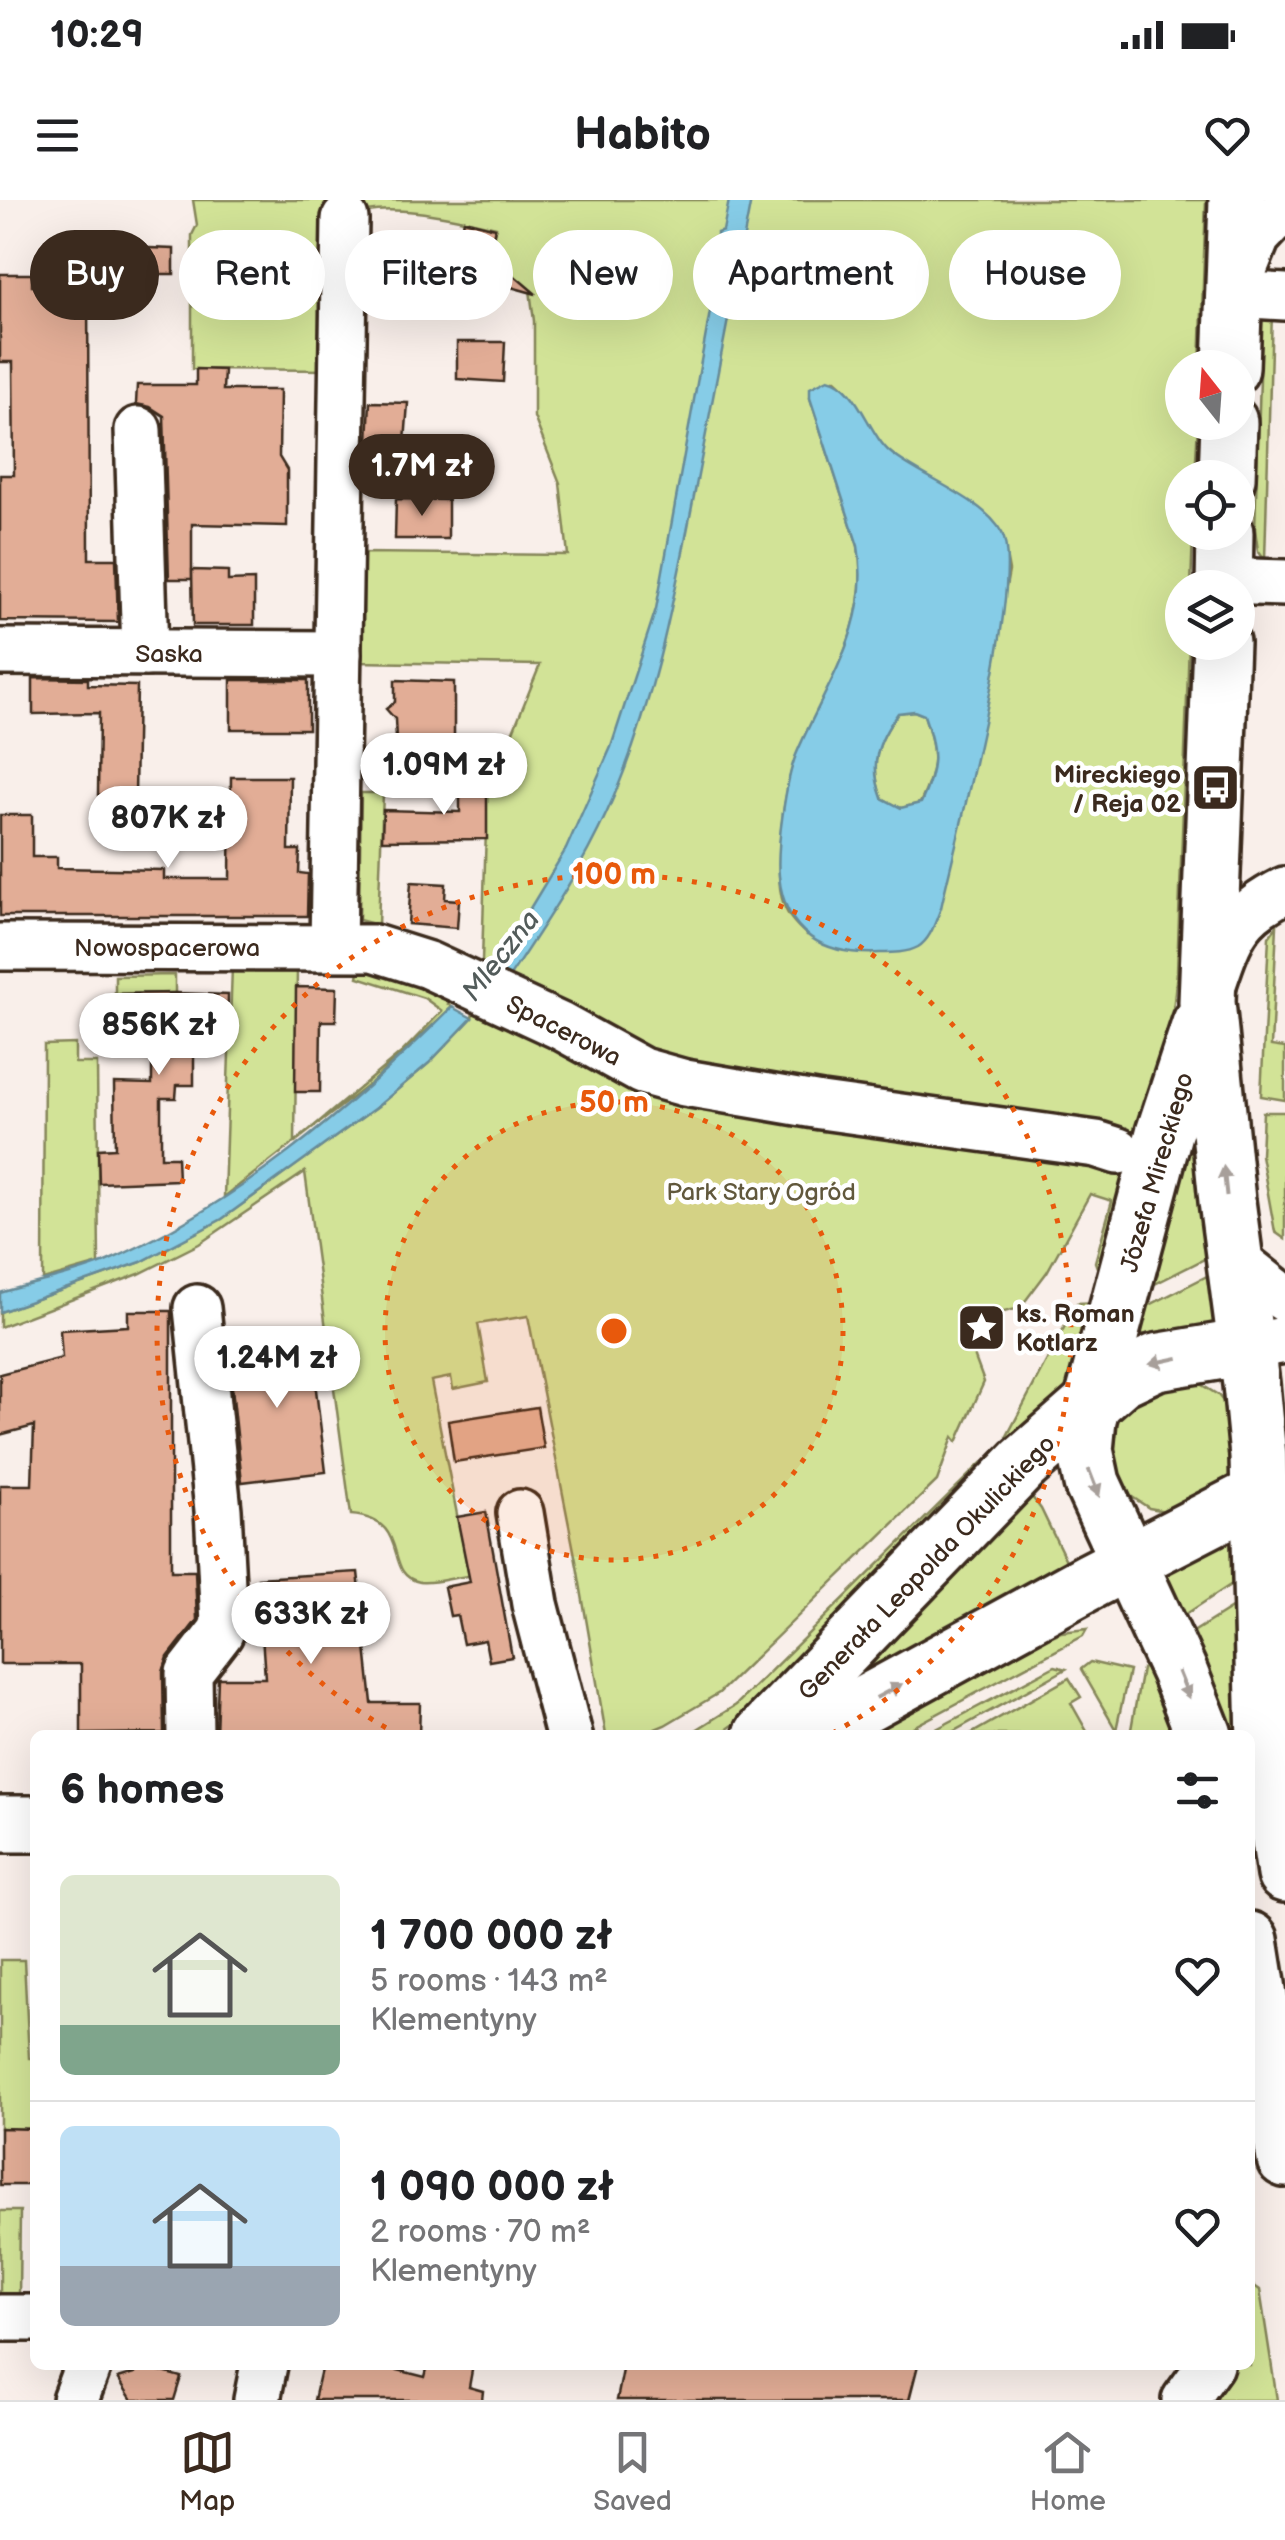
<!DOCTYPE html>
<html lang="en">
<head>
<meta charset="utf-8">
<style>
	:root { --surface:#fff; --page:#f2f2f2; --text:#202124; --muted:#757577; --line:#e0e0e0; --accent:#3b2a1e }
	body { margin:0; font-family:"Balsamiq Sans",sans-serif; background:var(--page); color:var(--text); height:100vh; display:flex; flex-direction:column; font-size:38px; white-space:nowrap }
	* { box-sizing:border-box; margin:0 }
	p { font-size:32px; color:var(--muted) }
	.icon { flex:none; width:55px; height:55px; fill:none; stroke:currentColor; stroke-width:2; stroke-linecap:round; stroke-linejoin:round }
	.map { position:relative; flex:1; overflow:hidden }
	.sheet { position:absolute; left:30px; top:1530px; width:1225px; height:640px; display:flex; flex-direction:column; background:var(--surface); border-radius:15px; box-shadow:0 10px 40px #0002 }
	.sheet>* { flex:none }
	.top-card { position:absolute; left:30px; top:30px; width:1225px; height:90px; display:flex; gap:20px }
	.needle { width:65px; rotate:343deg }
	.buttons { position:absolute; left:1165px; top:150px; display:grid; gap:20px }
	.buttons a { display:grid; place-items:center; width:90px; height:90px; border-radius:50%; background:var(--surface); box-shadow:0 10px 40px #0002; font-size:50px }
	.price { position:absolute; translate:-50% -85px; padding:0 22px; border-radius:35px; background:#fff; color:#222; font-size:32px; line-height:65px; filter:drop-shadow(0 2px 5px #0008) }
	.price::after { content:''; position:absolute; left:50%; top:60px; width:30px; height:22px; margin-left:-15px; background:inherit; clip-path:polygon(0 0,100% 0,50% 100%) }
	.price.on { background:var(--accent); color:#fff }
	ul { padding:0; list-style:none }
	li { display:flex; align-items:center; gap:30px; height:250px; padding:0 30px }
	li+li { border-top:2px solid var(--line) }
	li span { display:grid; place-items:center; flex:none; width:280px; height:200px; border-radius:15px; color:#555 }
	li>.icon { margin-inline-start:auto }
	span .icon { width:120px; height:120px; fill:#fffc; stroke-width:1 }
	li b { font-size:42px }
	h2 { display:flex; justify-content:space-between; align-items:center; height:120px; padding:0 30px; font-size:42px }
	.chip { padding:0 35px; border-radius:45px; background:var(--surface); box-shadow:0 10px 40px #0002; font-size:35px; line-height:90px }
	.chip.on { background:var(--accent); color:#fff }
	.status { display:flex; justify-content:space-between; align-items:center; height:70px; padding:0 50px; background:var(--surface); direction:ltr }
	.status svg { height:28px; fill:currentColor }
	header { display:flex; justify-content:space-between; align-items:center; height:130px; padding:0 30px; background:var(--surface); font-size:45px; font-weight:700 }
	.tabs { display:flex; justify-content:space-around; align-items:center; height:140px; border-top:2px solid var(--line); background:var(--surface); font-size:28px; color:var(--muted) }
	.tabs a { display:grid; justify-items:center; gap:5px }
	.tabs .on { color:var(--accent) }
	.map>svg:first-child { display:block }
	.green { fill:#d2e397; stroke:#86865a; stroke-width:2.5; fill-rule:evenodd }
	.water { fill:#86cce7; stroke:#688b97; stroke-width:2.5; fill-rule:evenodd }
	.building { fill:#e2ad96; stroke:#3b2a1e; stroke-width:2.5 }
	.lines { fill:none; stroke-linecap:round; stroke-linejoin:round }
	.minor-casing { stroke:#3b2a1e; stroke-width:52 }
	.major-casing { stroke:#3b2a1e; stroke-width:62 }
	.minor { stroke:#fff; stroke-width:45 }
	.major { stroke:#fff; stroke-width:55 }
	.oneway { fill:#a79f9a }
	.ring { fill:none; stroke:#e8590c; stroke-width:5; stroke-dasharray:5 10 }
	.labels { text-anchor:middle; stroke-width:9; stroke-linejoin:round; paint-order:stroke }
	.street-label { font-size:25px; fill:#3b2a1e; stroke:#fff }
	.poi-label { font-size:25px; font-weight:bold; fill:#3b2a1e; stroke:#fff; text-anchor:end }
	.park-label { font-size:25px; fill:#61583c; stroke:#fff }
	.water-label { font-size:28px; font-style:italic; fill:#525b5a; stroke:#fff }
	.centre { fill:#e8590c; stroke:#fff; stroke-width:5 }
	.ring-label { font-size:30px; text-anchor:middle; font-weight:bold; fill:#e8590c; stroke:#fff; stroke-width:9; stroke-linejoin:round; paint-order:stroke }
</style>
</head>
<body>
<div class="status"><b>10:29</b><svg viewBox="0 0 49 12"><path d="M0 12V9h3v3zM5 12V6h3v6zM10 12V3h3v9zM15 12V0h3v12zM26 1h20v11H26zM47 4h2v5h-2z"/></svg></div>
<header><svg class="icon" aria-label="menu" viewBox="0 0 24 24"><path d="M4 6h16M4 12h16M4 18h16"/></svg>Habito<svg class="icon" aria-label="heart" viewBox="0 0 24 24"><path d="M12 20l-8-8c-3-5 5-10 8-4 3-6 11-1 8 4z"/></svg></header>
<div class="map">
<svg width="1285" height="2200" viewBox="0 0 1285 2200">
	<rect width="100%" height="100%" fill="#f9efea"/>
	<filter id="ink" filterUnits="userSpaceOnUse"><feTurbulence type="fractalNoise" baseFrequency=".01" numOctaves="2"/><feDisplacementMap in="SourceGraphic" scale="20" xChannelSelector="R" yChannelSelector="G"/><feConvolveMatrix kernelMatrix="1 2 1 2 8 2 1 2 1" color-interpolation-filters="sRGB"/></filter>
	<g filter="url(#ink)">
		<g class="green">
			<path d="M 193,0 L 1206,0 L 1200,167 L 1182,168 L 1182,222 L 1198,223 L 1195,277 L 1182,278 L 1182,332 L 1193,333 L 1191,387 L 1182,388 L 1182,442 L 1189,443 L 1177,771 L 1172,821 L 1104,1086 L 1095,1062 L 1112,1001 L 1090,994 L 1047,1072 L 1020,1108 L 976,1119 L 967,1136 L 984,1182 L 957,1242 L 953,1237 L 937,1281 L 719,1493 L 665,1525 L 641,1535 L 606,1535 L 577,1366 L 528,1116 L 478,1124 L 488,1182 L 453,1189 L 451,1177 L 431,1181 L 469,1376 C 454,1377 434,1384 420,1382 C 381,1375 414,1320 351,1315 L 305,972 L 199,1044 L 139,1074 L 0,1127 L 0,1112 L 141,1062 L 222,1019 L 378,906 L 429,863 L 472,818 L 482,762 L 487,595 L 540,465 L 356,462 L 360,353 L 568,355 L 560,283 L 534,217 L 534,121 L 530,90 L 489,54 L 496,27 C 460,19 384,0 352,17 L 331,170 L 192,169 L 192,35 L 197,25 ZM 835,179 L 845,188 L 879,243 L 903,263 L 974,305 L 1002,333 L 1009,371 L 969,585 L 955,645 L 807,735 C 797,726 788,717 784,705 C 772,674 784,584 797,554 C 826,487 872,423 858,346 L 810,198 Z"/>
			<polygon points="1272,111 1265,360 1258,351 1255,329 1262,118"/>
			<path d="M 914,511 L 924,515 C 937,552 937,568 920,603 L 901,608 L 882,598 C 869,564 877,542 898,513 Z"/>
			<polygon points="361,593 383,593 378,725 359,720"/>
			<polygon points="1277,726 1271,846 1285,848 1285,900 1261,896 1269,737"/>
			<polygon points="361,762 455,796 448,804 452,807 371,883 224,997 232,767 297,767 295,942 401,853 442,811 424,798 358,777"/>
			<polygon points="175,775 175,793 115,794 115,776"/>
			<polygon points="75,844 75,863 97,863 99,1064 43,1080 44,845"/>
			<polygon points="1263,912 1285,912 1285,1039 1275,1032 1261,955"/>
			<polygon points="1193,917 1218,1052 1149,1087"/>
			<path d="M 1221,1069 L 1224,1118 C 1208,1130 1153,1141 1135,1131 L 1142,1109 Z"/>
			<polygon points="1102,1102 1066,1194 1016,1252 1007,1236 1077,1103"/>
			<polygon points="1197,1182 1218,1195 1231,1211 1234,1273 1228,1283 1171,1312 1149,1308 1120,1289 1105,1237 1130,1192"/>
			<polygon points="981,1263 1003,1265 747,1515 719,1535 688,1535 736,1505"/>
			<polygon points="1026,1289 1041,1309 1073,1375 814,1500"/>
			<polygon points="1234,1337 1244,1376 1174,1422 1163,1374"/>
			<polygon points="1246,1399 1250,1535 1222,1535 1182,1439"/>
			<polygon points="1087,1429 1083,1436 898,1535 864,1535 1042,1440 1061,1432"/>
			<polygon points="1153,1460 1185,1535 1130,1535 1142,1469"/>
			<polygon points="1090,1462 1129,1471 1116,1530 1081,1469"/>
			<polygon points="1055,1466 1066,1469 947,1535 925,1535"/>
			<polygon points="1069,1478 1081,1497 1071,1503 1089,1535 969,1535"/>
			<polygon points="0,1760 24,1760 29,1858 35,1858 35,1929 0,1928"/>
			<polygon points="0,2011 20,2011 19,2095 0,2095"/>
			<polygon points="1250,2083 1260,2090 1277,2200 1201,2200 1227,2165 1250,2165"/>
		</g>
		<g class="water">
			<path d="M 729,0 L 751,0 C 732,97 713,194 695,291 C 674,399 653,511 607,612 C 581,670 545,723 510,776 L 488,765 L 529,710 L 566,649 L 611,547 L 656,409 L 723,40 L 717,39 L 717,33 L 723,31 Z"/>
			<path d="M 828,179 C 858,185 868,234 891,253 C 920,277 985,299 1002,333 C 1026,381 955,643 941,708 C 935,722 931,739 918,747 C 907,753 892,753 880,753 C 824,756 785,734 779,676 C 776,648 786,580 796,555 C 825,485 872,426 858,346 L 810,198 L 810,188 ZM 914,511 L 924,515 C 937,551 937,568 921,603 L 901,608 L 882,598 C 869,564 877,542 898,513 Z"/>
			<path d="M 452,807 L 472,818 L 429,863 L 378,906 L 222,1019 L 141,1062 L 0,1112 L 0,1093 C 33,1083 70,1076 103,1063 C 235,1007 352,907 452,807 Z"/>
		</g>
		<g class="building">
			<polygon points="464,20 495,28 489,54 536,94 425,63 425,71 418,71 418,96 380,98 377,42 460,48 457,45"/>
			<polygon points="149,48 174,49 174,74 149,74"/>
			<polygon points="0,74 32,74 32,86 88,87 89,359 116,359 118,422 0,421 0,275 14,275 13,162 0,162"/>
			<polygon points="457,142 505,142 503,182 457,179"/>
			<polygon points="196,169 224,170 223,190 280,190 279,257 287,270 287,326 192,324 192,379 169,379 164,216 150,207 136,204 137,185 196,185"/>
			<polygon points="370,202 408,203 405,242 368,241"/>
			<polygon points="396,299 448,300 448,339 395,339"/>
			<polygon points="192,370 228,371 228,381 254,380 254,425 193,425"/>
			<polygon points="33,478 88,479 88,485 137,486 135,595 98,595 99,513 33,514"/>
			<rect x="231" y="480" width="77" height="49"/>
			<polygon points="395,480 454,482 454,539 396,539 395,519 386,509 395,502"/>
			<polygon points="487,576 487,639 382,640 383,610 460,612 460,577"/>
			<polygon points="231,577 290,577 289,650 300,650 299,673 308,674 307,716 0,716 0,615 32,615 32,657 57,657 57,668 164,670 164,679 230,679"/>
			<polygon points="411,682 446,684 445,699 459,700 457,728 408,724"/>
			<polygon points="296,787 337,788 336,821 321,821 320,892 295,892"/>
			<polygon points="175,793 228,795 227,850 194,850 194,885 177,885 176,898 161,898 161,957 177,957 178,980 99,983 98,949 115,948 114,883 152,884 152,828 115,828 115,794"/>
			<polygon points="128,1111 171,1111 171,1371 195,1371 197,1420 168,1457 163,1472 164,1533 81,1534 81,1464 0,1464 0,1285 32,1285 34,1226 0,1235 0,1174 62,1158 60,1130 128,1126"/>
			<polygon points="310,1140 326,1272 242,1282 228,1150"/>
			<polygon points="537,1207 544,1248 454,1262 448,1221"/>
			<polygon points="486,1312 512,1457 489,1461 485,1440 463,1444 457,1415 450,1416 444,1387 470,1382 457,1317"/>
			<polygon points="358,1372 372,1503 420,1503 419,1535 216,1535 218,1478 265,1478 258,1378"/>
			<polygon points="0,1928 35,1929 35,1985 0,1985"/>
			<polygon points="138,2165 181,2177 174,2200 132,2200 118,2178 135,2173"/>
			<polygon points="322,2165 378,2165 425,2177 428,2165 473,2165 469,2187 483,2191 482,2200 314,2200"/>
			<polygon points="624,2165 918,2165 909,2200 617,2200"/>
		</g>
		<g class="lines">
			<defs>
				<g id="minor">
					<polyline points="1285,7 1257,37 1234,94 1285,97"/>
					<polyline points="138,230 145,453"/>
					<polyline points="1224,381 1285,383"/>
					<polyline points="0,452 338,454"/>
					<polyline points="0,747 374,748 428,765 560,826 642,871 685,883 821,906 1096,944 1118,951"/>
					<polyline points="333,747 345,19"/>
					<path d="M 1214,781 C 1230,733 1238,713 1285,690"/>
					<polyline points="1235,1059 1285,1099"/>
					<polyline points="1246,1147 1285,1140"/>
					<polyline points="520,1313 535,1404 569,1535"/>
					<polyline points="190,1535 189,1473 220,1433 224,1423 218,1310 197,1108"/>
					<polyline points="0,2118 35,2118"/>
					<polyline points="75,2200 88,2165"/>
					<polyline points="257,2200 264,2165"/>
					<polyline points="1185,2200 1210,2165"/>
				</g>
				<g id="major">
					<polyline points="1231,168 1237,0"/>
					<polyline points="1227,278 1229,222"/>
					<polyline points="1224,388 1225,332"/>
					<polyline points="1221,442 1207,802 1227,1001 1251,1184 1258,1256 1265,1542 1285,1674"/>
					<polyline points="1200,824 1164,933 1088,1219 1085,1250 1092,1283 1178,1469 1204,1535"/>
					<polyline points="762,1535 1024,1263 1120,1179 1156,1162 1246,1147"/>
					<polyline points="802,1535 832,1522 1092,1380 1257,1295"/>
					<polyline points="0,1624 35,1624"/>
					<polyline points="1250,1740 1285,1959"/>
				</g>
			</defs>
			<use href="#minor" class="minor-casing"/>
			<use href="#major" class="major-casing"/>
			<use href="#minor" class="minor"/>
			<use href="#major" class="major"/>
		</g>
		<defs><path id="oneway-solid" d="M-6-.8H1V-3.2L6.5 0L1 3.2V.8H-6Z" transform="scale(2.5)"/></defs>
		<g class="oneway">
			<use href="#oneway-solid" transform="translate(1225 981) rotate(-96)"/>
			<use href="#oneway-solid" transform="translate(1164 1161) rotate(168)"/>
			<use href="#oneway-solid" transform="translate(1094 1283) rotate(69)"/>
			<use href="#oneway-solid" transform="translate(1184 1485) rotate(68)"/>
			<use href="#oneway-solid" transform="translate(889 1491) rotate(-28)"/>
		</g>
	</g>
	<circle cx="614" cy="1131" r="229" fill="#e8590c" fill-opacity=".12"/>
	<g class="ring">
		<circle cx="614" cy="1131" r="229"/>
		<path d="M399 1535A457 457 0 1 1 829 1535"/>
	</g>
	<defs>
		<symbol id="bus-square" viewBox="-11 -11 22 22"><rect x="-9" y="-9" width="18" height="18" rx="4" fill="#3b2a1e" stroke="#fff"/><path d="M-5-6H5V4H4V6H2V4H-2V6H-4V4H-5ZM-3.5-4V0h7V-4ZM-3.5 1.2v1.5H-2V1.2ZM2 1.2v1.5H3.5V1.2Z" fill="#fff"/></symbol>
		<symbol id="sight-square" viewBox="-11 -11 22 22"><rect x="-9" y="-9" width="18" height="18" rx="4" fill="#3b2a1e" stroke="#fff"/><path d="M0-6L1.8-2.2L6-1.7L2.9 1.2L3.7 5.4L0 3.3L-3.7 5.4L-2.9 1.2L-6-1.7L-1.8-2.2Z" fill="#fff"/></symbol>
	</defs>
	<g fill-rule="evenodd">
		<use href="#bus-square" x="1188" y="560" width="55" height="55"/>
		<use href="#sight-square" x="954" y="1100" width="55" height="55"/>
	</g>
	<g class="labels">
		<g class="street-label">
			<text x="169" y="462">Saska</text>
			<text x="167" y="756">Nowospacerowa</text>
			<text transform="translate(564 830) rotate(27)" y="9">Spacerowa</text>
			<text transform="translate(1156 972) rotate(-74)" y="9">Józefa Mireckiego</text>
			<text transform="translate(926 1367) rotate(-46)" y="9">Generała Leopolda Okulickiego</text>
		</g>
		<g class="poi-label">
			<text x="1181" y="583">Mireckiego<tspan x="1181" dy="29">/ Reja 02</tspan></text>
			<text x="1016" y="1122" text-anchor="start">ks. Roman<tspan x="1016" dy="29">Kotlarz</tspan></text>
		</g>
		<g class="park-label">
			<text x="761" y="1000">Park Stary Ogród</text>
		</g>
		<g class="water-label">
			<text transform="translate(500 755) rotate(-52)" y="10">Mleczna</text>
		</g>
	</g>
	<circle cx="614" cy="1131" r="15" class="centre"/>
	<g class="ring-label">
		<text x="614" y="684">100 m</text>
		<text x="614" y="912">50 m</text>
	</g>
</svg>
<div class="buttons">
<a><svg class="needle" viewBox="-14 -14 28 28"><path d="M0-13l5 13h-10z" fill="#e53935"/><path d="M0 13l5-13h-10z" fill="#757577"/></svg></a>
<a><svg class="icon" aria-label="locate" viewBox="0 0 24 24"><circle cx="12" cy="12" r="6"/><path d="M12 2v4M12 18v4M2 12h4M18 12h4"/></svg></a>
<a><svg class="icon" aria-label="layers" viewBox="0 0 24 24"><path d="M12 4l9 5-9 5-9-5zM3 14l9 5 9-5"/></svg></a>
</div>
<b class="price on" style="left:422px;top:319px">1.7M zł</b>
<b class="price" style="left:444px;top:618px">1.09M zł</b>
<b class="price" style="left:168px;top:671px">807K zł</b>
<b class="price" style="left:159px;top:878px">856K zł</b>
<b class="price" style="left:277px;top:1211px">1.24M zł</b>
<b class="price" style="left:311px;top:1467px">633K zł</b>
<div class="top-card">
<a class="chip on">Buy</a>
<a class="chip">Rent</a>
<a class="chip">Filters</a>
<a class="chip">New</a>
<a class="chip">Apartment</a>
<a class="chip">House</a>
</div>
<section class="sheet">
<h2>6 homes<svg class="icon" aria-label="filters" viewBox="0 0 24 24"><path d="M4 7h16M4 17h16"/><circle cx="9" cy="7" r="2"/><circle cx="15" cy="17" r="2"/></svg></h2>
<ul>
<li><span style="background:linear-gradient(#dfe7d0 75%,#7fa58c 0)"><svg class="icon" aria-label="home" viewBox="0 0 24 24"><path d="M3 11l9-7 9 7M6 9v11h12V9"/></svg></span><div><b>1 700 000 zł</b><p>5 rooms · 143 m²</p><p>Klementyny</p></div><svg class="icon" aria-label="heart" viewBox="0 0 24 24"><path d="M12 20l-8-8c-3-5 5-10 8-4 3-6 11-1 8 4z"/></svg></li>
<li><span style="background:linear-gradient(#bfe0f5 70%,#9aa5b1 0)"><svg class="icon" aria-label="home" viewBox="0 0 24 24"><path d="M3 11l9-7 9 7M6 9v11h12V9"/></svg></span><div><b>1 090 000 zł</b><p>2 rooms · 70 m²</p><p>Klementyny</p></div><svg class="icon" aria-label="heart" viewBox="0 0 24 24"><path d="M12 20l-8-8c-3-5 5-10 8-4 3-6 11-1 8 4z"/></svg></li>
</ul>
</section>
</div>
<nav class="tabs">
<a class="on"><svg class="icon" aria-label="map" viewBox="0 0 24 24"><path d="M3 6l6-2 6 2 6-2v14l-6 2-6-2-6 2zM9 4v14M15 6v14"/></svg>Map</a>
<a><svg class="icon" aria-label="saved" viewBox="0 0 24 24"><path d="M7 4h10v16l-5-4-5 4z"/></svg>Saved</a>
<a><svg class="icon" aria-label="home" viewBox="0 0 24 24"><path d="M3 11l9-7 9 7M6 9v11h12V9"/></svg>Home</a>
</nav>
</body>
</html>
